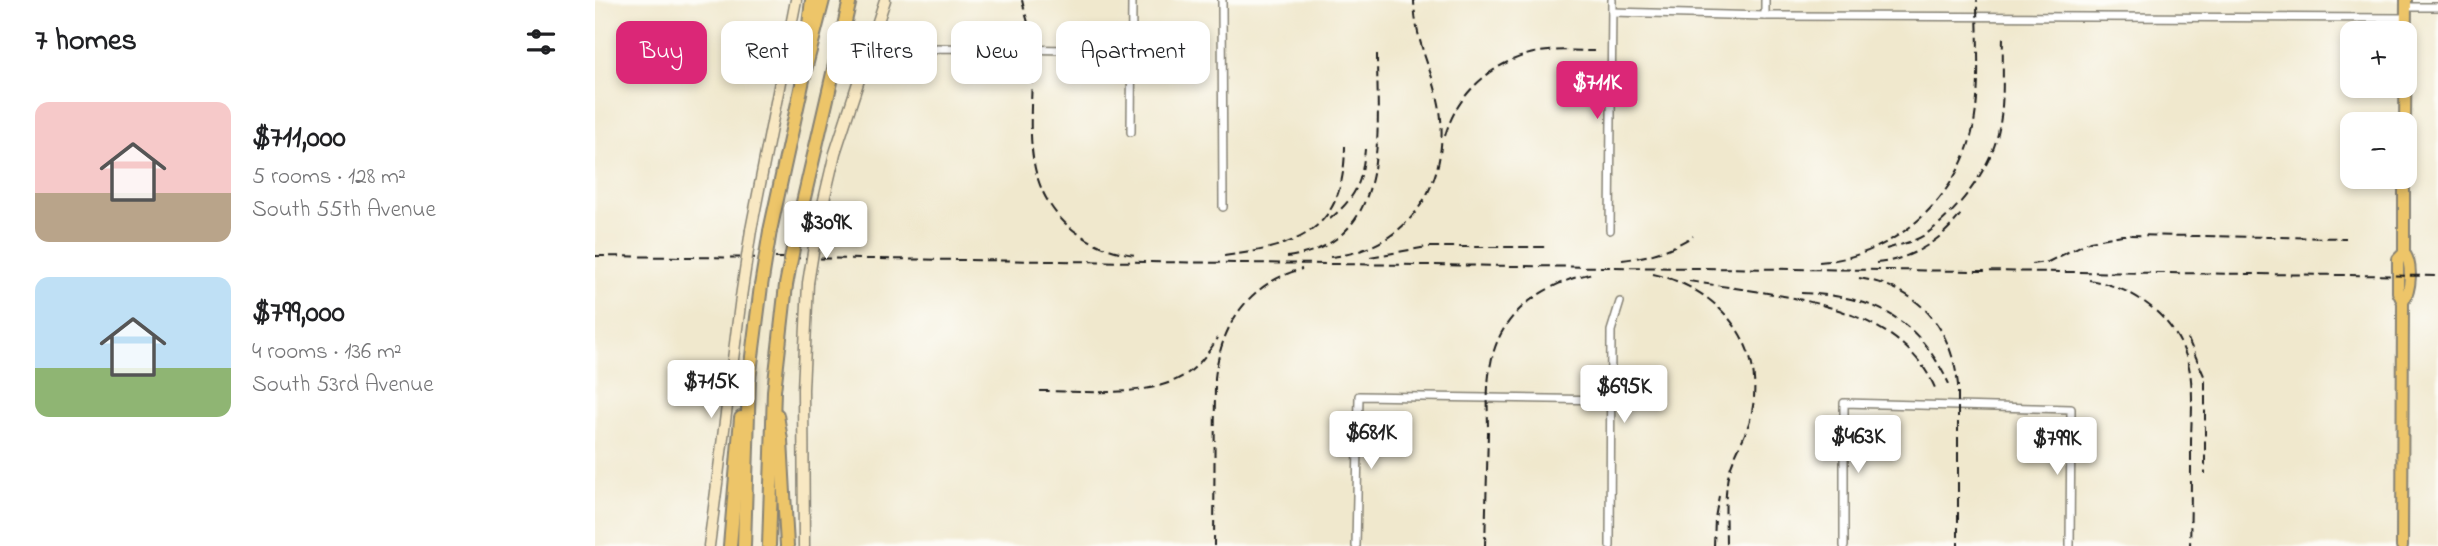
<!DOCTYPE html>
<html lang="en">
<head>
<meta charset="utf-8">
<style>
	:root { --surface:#fff; --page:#f6f6f6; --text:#202124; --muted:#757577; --accent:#db2777 }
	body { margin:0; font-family:"Indie Flower",sans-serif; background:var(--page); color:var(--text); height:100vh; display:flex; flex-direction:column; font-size:26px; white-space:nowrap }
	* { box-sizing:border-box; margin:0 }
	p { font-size:23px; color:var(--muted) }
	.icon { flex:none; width:38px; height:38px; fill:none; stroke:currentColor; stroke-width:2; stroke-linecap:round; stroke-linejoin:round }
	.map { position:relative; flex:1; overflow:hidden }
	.sheet { display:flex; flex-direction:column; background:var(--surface); width:595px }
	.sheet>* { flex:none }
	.banner { position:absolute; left:21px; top:21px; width:665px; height:63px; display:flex; gap:14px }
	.controls { position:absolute; left:1745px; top:21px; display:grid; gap:14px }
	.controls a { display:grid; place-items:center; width:77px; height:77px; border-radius:14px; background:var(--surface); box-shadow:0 4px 10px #0003; font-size:35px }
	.price { position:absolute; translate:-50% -60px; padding:0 16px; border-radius:7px; background:#fff; color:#222; font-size:23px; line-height:46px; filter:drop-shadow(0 2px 4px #0008) }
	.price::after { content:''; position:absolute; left:50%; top:42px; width:21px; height:16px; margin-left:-10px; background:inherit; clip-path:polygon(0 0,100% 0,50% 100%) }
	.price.on { background:var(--accent); color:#fff }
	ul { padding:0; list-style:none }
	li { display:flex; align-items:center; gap:21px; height:175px; padding:0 35px }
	li span { display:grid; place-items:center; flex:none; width:196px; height:140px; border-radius:14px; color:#555 }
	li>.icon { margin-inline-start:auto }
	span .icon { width:84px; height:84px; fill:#fffc; stroke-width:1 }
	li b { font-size:30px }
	h2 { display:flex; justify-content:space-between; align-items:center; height:84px; padding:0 35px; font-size:30px }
	.pill { padding:0 24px; border-radius:14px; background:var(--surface); box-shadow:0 4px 10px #0003; font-size:24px; line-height:63px }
	.pill.on { background:var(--accent); color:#fff }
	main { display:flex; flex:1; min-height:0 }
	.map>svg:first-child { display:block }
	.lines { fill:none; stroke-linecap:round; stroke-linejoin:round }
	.street-casing { stroke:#868274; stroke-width:10 }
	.secondary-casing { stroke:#868274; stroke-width:13 }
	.primary-casing { stroke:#868274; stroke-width:14 }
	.highway-casing { stroke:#868274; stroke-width:16 }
	.street { stroke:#fff; stroke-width:7 }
	.secondary { stroke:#f8e8c3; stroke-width:10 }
	.primary { stroke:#edc569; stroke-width:10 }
	.highway { stroke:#edc569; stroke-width:12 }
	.rail { stroke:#1c1c1c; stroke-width:2; stroke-dasharray:10 5; stroke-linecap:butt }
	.secondary-bridge-casing { stroke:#868274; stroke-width:13; stroke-linecap:butt }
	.highway-bridge-casing { stroke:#868274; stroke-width:16; stroke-linecap:butt }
	.secondary-bridge { stroke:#f8e8c3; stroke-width:10 }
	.highway-bridge { stroke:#edc569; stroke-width:12 }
</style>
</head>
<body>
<main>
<section class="sheet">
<h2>7 homes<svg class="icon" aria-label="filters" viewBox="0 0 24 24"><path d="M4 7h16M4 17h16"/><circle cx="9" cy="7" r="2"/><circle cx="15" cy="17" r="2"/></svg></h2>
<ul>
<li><span style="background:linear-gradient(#f6c9c9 65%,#b9a48a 0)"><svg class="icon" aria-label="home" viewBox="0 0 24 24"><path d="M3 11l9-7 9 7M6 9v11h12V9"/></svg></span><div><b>$711,000</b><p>5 rooms · 128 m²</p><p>South 55th Avenue</p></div></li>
<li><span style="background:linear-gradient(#bfe0f5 65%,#8fb573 0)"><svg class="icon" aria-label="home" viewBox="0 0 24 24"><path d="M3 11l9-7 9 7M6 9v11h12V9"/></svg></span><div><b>$799,000</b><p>4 rooms · 136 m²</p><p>South 53rd Avenue</p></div></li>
</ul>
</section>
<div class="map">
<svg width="1843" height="546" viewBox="0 0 1843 546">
	<rect width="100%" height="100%" fill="#fdfcf7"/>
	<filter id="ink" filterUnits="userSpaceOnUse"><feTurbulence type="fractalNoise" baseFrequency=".0143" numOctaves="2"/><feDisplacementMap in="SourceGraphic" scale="14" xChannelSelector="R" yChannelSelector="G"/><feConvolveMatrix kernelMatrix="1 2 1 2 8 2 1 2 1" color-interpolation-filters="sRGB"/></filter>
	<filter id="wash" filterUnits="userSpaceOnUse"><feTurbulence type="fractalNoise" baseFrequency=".00686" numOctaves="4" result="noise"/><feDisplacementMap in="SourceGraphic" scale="28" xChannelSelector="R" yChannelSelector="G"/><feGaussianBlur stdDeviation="1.57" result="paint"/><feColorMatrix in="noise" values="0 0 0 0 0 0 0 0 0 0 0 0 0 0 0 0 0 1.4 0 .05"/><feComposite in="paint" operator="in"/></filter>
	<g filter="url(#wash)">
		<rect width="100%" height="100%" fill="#f0e8cd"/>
	</g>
	<g filter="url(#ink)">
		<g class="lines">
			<defs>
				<g id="street">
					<polyline points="627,0 628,207"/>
					<polyline points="1810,7 1843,7"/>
					<polyline points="1017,12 1170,16 1811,18"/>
					<polyline points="1170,16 1170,0"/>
					<polyline points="330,56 342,48 536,51"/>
					<polyline points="536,132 537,0"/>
					<polyline points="1015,230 1017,0"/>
					<polyline points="761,546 764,396 1016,400"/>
					<polyline points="1015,546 1016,331 1025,302"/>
					<polyline points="1249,546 1249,403 1476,409 1475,546"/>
				</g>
				<g id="secondary">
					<polyline points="156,230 201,0"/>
					<polyline points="221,234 240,153 290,0"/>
					<polyline points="114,546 146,297"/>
					<polyline points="209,546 208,389 213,283"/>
				</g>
				<g id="primary">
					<polyline points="1810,129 1811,0"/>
					<path d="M 1808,302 C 1816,290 1818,264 1809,253 L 1809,177"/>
					<polyline points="1807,546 1808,302 1803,292 1803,259 1809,253"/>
				</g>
				<g id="highway">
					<polyline points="212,41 217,0"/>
					<polyline points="202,228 255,0"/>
					<polyline points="175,231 211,66 228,0"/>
					<polyline points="182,415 186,440 192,546"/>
					<polyline points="135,546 146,418"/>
					<polyline points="149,546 154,380 166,286"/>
					<polyline points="174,546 179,391 191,285"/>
				</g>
			</defs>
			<use href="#street" class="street-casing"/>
			<use href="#secondary" class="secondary-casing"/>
			<use href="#primary" class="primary-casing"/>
			<use href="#highway" class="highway-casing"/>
			<use href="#street" class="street"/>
			<use href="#secondary" class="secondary"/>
			<use href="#primary" class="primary"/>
			<use href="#highway" class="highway"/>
			<g class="rail">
				<path d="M 427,0 C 429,10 433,21 435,31 C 444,96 417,170 469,222 C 489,241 514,252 541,255"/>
				<path d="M 850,136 C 862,93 899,60 944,52 C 962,49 981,51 999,51"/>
				<path d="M 735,219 C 761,197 767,183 770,149"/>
				<path d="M 1291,249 C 1304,245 1319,242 1331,234 C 1363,212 1397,167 1404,129 C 1410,99 1407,67 1408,37"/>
				<polyline points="0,256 1843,276"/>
				<path d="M 629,256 C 704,246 749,232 750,146"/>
				<path d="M 692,257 C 798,243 782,133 782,54"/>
				<path d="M 735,257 C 815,249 858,181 844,104 C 836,65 820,43 819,0"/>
				<polyline points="775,257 832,247 953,247"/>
				<path d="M 1027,260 C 1053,257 1076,250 1098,236"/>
				<path d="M 1224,262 C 1300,257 1366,197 1379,123 C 1386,83 1382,40 1382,0"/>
				<path d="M 1281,263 C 1316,260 1348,240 1368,211"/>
				<polyline points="1436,264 1453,262 1495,241 1527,235 1751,238"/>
				<path d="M 1058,274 C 1124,288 1173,346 1156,416 C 1151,437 1138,455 1133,476 C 1129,499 1131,523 1131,546"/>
				<path d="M 1264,278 C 1324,288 1356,326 1363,385 L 1363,546"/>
				<path d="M 1494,280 C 1538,287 1578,315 1592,359 C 1600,386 1596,417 1596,444 C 1596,478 1596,512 1595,546"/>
				<path d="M 1094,281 C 1175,295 1302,300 1340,388"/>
				<path d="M 1206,293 C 1279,296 1322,317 1354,384"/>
				<polyline points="1593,339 1610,378 1610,474"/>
				<path d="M 445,391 C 489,391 565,400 599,368 C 609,359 616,348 623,338"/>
				<path d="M 619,546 L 620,378 C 626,324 654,283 707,269"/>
				<path d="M 890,546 C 891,508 892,471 893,433 C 893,410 891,386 896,363 C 905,311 951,283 998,273"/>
				<polyline points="1119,546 1120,518 1124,496"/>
			</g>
			<defs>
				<g id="secondary-bridge">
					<polyline points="213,283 221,234"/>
					<polyline points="146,297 156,230"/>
				</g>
				<g id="highway-bridge">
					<polyline points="191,285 202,228"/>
					<polyline points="166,286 175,231"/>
				</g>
			</defs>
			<use href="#secondary-bridge" class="secondary-bridge-casing"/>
			<use href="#highway-bridge" class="highway-bridge-casing"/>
			<use href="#secondary-bridge" class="secondary-bridge"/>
			<use href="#highway-bridge" class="highway-bridge"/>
		</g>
	</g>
</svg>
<div class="controls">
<a>+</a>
<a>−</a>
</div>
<b class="price on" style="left:1002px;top:121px">$711K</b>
<b class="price" style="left:231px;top:261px">$309K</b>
<b class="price" style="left:116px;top:420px">$715K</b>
<b class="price" style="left:1029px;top:425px">$695K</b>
<b class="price" style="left:776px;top:471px">$681K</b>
<b class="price" style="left:1263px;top:475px">$463K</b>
<b class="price" style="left:1462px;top:477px">$799K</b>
<div class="banner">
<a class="pill on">Buy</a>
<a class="pill">Rent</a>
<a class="pill">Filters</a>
<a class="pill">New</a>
<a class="pill">Apartment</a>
</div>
</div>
</main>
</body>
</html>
